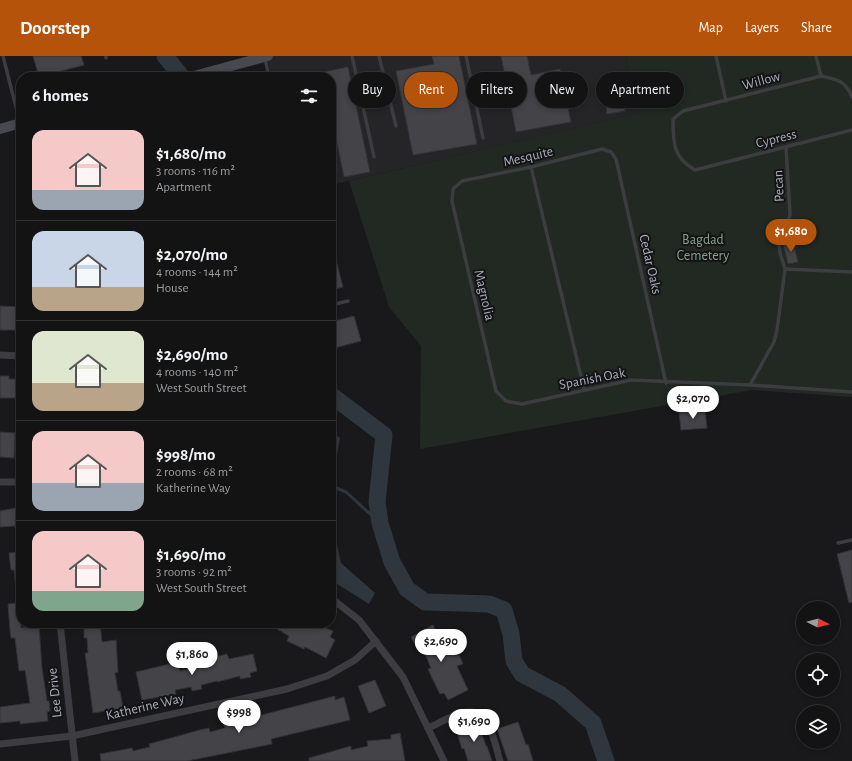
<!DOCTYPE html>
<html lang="en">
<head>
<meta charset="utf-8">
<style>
	:root { --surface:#131314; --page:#1c1c1d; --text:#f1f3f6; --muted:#9d9ea0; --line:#323234; --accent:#b45309 }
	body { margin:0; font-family:"Alegreya Sans",sans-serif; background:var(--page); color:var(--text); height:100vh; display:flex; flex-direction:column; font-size:15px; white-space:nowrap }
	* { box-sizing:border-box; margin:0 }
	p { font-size:13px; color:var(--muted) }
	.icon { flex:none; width:22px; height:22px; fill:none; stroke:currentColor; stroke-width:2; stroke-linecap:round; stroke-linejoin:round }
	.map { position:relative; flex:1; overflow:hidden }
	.sheet { position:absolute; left:16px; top:16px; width:320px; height:556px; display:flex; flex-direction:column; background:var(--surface); border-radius:16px; box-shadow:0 2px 6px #0003,0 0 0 1px var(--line) }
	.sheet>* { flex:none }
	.top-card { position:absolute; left:348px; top:16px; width:380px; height:36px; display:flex; gap:8px }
	.needle { width:26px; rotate:96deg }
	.buttons { position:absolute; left:796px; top:545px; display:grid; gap:8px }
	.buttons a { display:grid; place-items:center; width:44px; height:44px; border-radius:50%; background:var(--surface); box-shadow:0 2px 6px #0003,0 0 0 1px var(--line); font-size:20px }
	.price { position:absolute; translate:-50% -34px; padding:0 9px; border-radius:14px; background:#fff; color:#222; font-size:13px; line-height:26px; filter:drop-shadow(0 1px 2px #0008) }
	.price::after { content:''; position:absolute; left:50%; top:24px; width:12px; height:9px; margin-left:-6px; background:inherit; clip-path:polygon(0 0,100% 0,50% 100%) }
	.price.on { background:var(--accent); color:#fff }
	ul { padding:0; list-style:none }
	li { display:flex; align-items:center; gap:12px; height:100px; padding:0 16px }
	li+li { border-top:1px solid var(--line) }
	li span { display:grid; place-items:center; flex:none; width:112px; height:80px; border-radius:12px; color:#555 }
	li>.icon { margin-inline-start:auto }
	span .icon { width:48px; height:48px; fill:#fffc; stroke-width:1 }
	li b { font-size:17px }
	h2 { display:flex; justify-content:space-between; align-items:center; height:48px; padding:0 16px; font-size:17px }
	.pill { padding:0 14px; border-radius:18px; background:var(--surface); box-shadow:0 2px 6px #0003,0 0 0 1px var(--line); font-size:14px; line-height:36px }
	.pill.on { background:var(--accent); color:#fff }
	header { display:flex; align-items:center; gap:24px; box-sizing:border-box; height:56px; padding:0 20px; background:var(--accent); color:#fff }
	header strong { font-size:19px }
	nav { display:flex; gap:22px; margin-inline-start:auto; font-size:14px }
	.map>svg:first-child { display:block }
	.built { fill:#252528 }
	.green { fill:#212922 }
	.water { fill:#2f363e }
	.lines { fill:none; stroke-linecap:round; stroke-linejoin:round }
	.stream { stroke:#2f363e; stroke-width:3 }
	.river { stroke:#2f363e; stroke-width:17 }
	.building { fill:#434348; stroke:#333337 }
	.lane { stroke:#3c3c41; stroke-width:3.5 }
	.street { stroke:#3c3c41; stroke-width:7 }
	.secondary { stroke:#48494f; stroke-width:10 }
	.labels { text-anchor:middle; stroke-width:4; stroke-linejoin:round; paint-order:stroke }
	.street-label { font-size:14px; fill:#abaeba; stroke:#141316 }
	.park-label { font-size:14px; fill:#83a489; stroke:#141316 }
</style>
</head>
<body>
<header>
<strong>Doorstep</strong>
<nav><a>Map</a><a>Layers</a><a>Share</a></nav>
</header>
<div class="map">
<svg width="852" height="705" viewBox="0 0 852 705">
	<rect width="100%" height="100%" fill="#19191b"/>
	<polygon class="built" points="267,0 626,0 639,57 331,129 331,21 271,21"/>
	<polygon class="green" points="626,0 852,0 852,341 752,334 420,393 421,290 389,251 349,125 638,57"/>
	<g class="water">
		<polygon points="331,375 340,382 331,433"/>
		<polygon points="331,461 341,507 375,537 369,548 331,524"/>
	</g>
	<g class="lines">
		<polyline class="stream" points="331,430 346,436 380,467"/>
		<g class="river">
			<polyline points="165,0 182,21"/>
			<polyline points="331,339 384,379 377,446 380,467 392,506 407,533 425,546 489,548 504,554 511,578 514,605 522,618 560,638 593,667 606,705"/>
		</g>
	</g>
	<g class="building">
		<polygon points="33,0 81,0 84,9 39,21"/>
		<polygon points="432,0 459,0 477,88 413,99 396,15 434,8"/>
		<polygon points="501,0 527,0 531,19 560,13 571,66 516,76"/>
		<polygon points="348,11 370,116 344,121 331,58 331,21 314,21 314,18"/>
		<polygon points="621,34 625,55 607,58 604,37"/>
		<polygon points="793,185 798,206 788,208 783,188"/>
		<polygon points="334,196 343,231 331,234 331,197"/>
		<polygon points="0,250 21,251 21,274 0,274"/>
		<polygon points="354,260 361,285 331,293 331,266"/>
		<polygon points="0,320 9,320 9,323 17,323 16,342 0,342"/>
		<polygon points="705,353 707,372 681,374 679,356"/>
		<polygon points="0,376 15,377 14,402 0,401"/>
		<polygon points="21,451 21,473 16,473 15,470 0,471 0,455"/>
		<polygon points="852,494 852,546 849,547 837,498"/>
		<polygon points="21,496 21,532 16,533 14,514 11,514 9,497"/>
		<polygon points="21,547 21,572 39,570 42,612 47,645 49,645 50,655 47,656 48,665 20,668 20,665 0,667 0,651 30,647 25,614 19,615 15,582 11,582 10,574 8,548"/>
		<polygon points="84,567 100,567 102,586 116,584 118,616 115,617 118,635 120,635 123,652 93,657 85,597 88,597 87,582 84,582"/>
		<polygon points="267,567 312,567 333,575 330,581 335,584 326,602 305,591 304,593 287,585 289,580"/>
		<polygon points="433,569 447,595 452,593 455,600 459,599 463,608 457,610 468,634 448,644 444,637 440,638 432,622 428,613 431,612 423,593 419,596 411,581"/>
		<polygon points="227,598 229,603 253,598 257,615 250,617 251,621 240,623 240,620 217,626 217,625 201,629 202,633 192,635 191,631 175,634 176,638 142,644 136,616 178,606 180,615 213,607 211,602"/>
		<polygon points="375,624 386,650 369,657 358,630"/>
		<polygon points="335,640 335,644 344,641 350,664 271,683 272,688 187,705 101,705 100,698 132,692 133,695 150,691 149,688 200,674 209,672 210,676 225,672 224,669 234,666 234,669 251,665 250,662"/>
		<polygon points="478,666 486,690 487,690 492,705 468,705 464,692 462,693 456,674"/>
		<polygon points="518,666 526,689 528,688 533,705 508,705 497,673"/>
		<polygon points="400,677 405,705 309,705 309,702 351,690 351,694 368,690 367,685 391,683 391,679"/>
	</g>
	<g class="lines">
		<g class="lane">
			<polyline points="3,0 20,67"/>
			<polyline points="106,0 106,2"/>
			<polyline points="352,0 374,101"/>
			<polyline points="379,0 396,70"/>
			<polyline points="466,0 483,82"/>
			<polyline points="716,0 726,45"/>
			<polyline points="816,0 821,20"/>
			<polyline points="265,2 269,21"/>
			<path d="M 852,41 C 846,25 836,23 821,20 L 683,55 L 673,63 C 673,86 673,102 695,114 L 852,74"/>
			<polyline points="531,111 584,333"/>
			<polyline points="785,213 852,216"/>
			<polyline points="331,249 348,245"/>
			<polyline points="666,327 616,103 611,96 602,93 531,111 462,125 453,133 452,145 496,335 506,345 522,348 631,324 750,329 852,336"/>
			<polyline points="750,329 774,286 777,274 785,213 780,197 779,189 787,172 790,158 786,91"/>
			<polyline points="838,487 852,484"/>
		</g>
		<g class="street">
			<polyline points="0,299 21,300"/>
			<polyline points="0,426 21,426"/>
			<polyline points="331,542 359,564 403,621 444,705"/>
			<polyline points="60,567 75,705"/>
			<path d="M 428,672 C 440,667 453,658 466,656 C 490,652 495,689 500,705"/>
			<polyline points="0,688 72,680 287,633 327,620 355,604 376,585"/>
		</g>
		<g class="secondary">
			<polyline points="190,21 268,0"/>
			<polyline points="0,73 21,67"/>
		</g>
	</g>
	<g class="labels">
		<g class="street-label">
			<text transform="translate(761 24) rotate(-15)" y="5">Willow</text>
			<text transform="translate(776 82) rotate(-14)" y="5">Cypress</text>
			<text transform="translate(528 100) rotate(-13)" y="5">Mesquite</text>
			<text transform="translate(778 130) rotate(-93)" y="5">Pecan</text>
			<text transform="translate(651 208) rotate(77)" y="5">Cedar Oaks</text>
			<text transform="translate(485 239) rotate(77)" y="5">Magnolia</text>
			<text transform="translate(592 322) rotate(-11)" y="5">Spanish Oak</text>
			<text transform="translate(54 637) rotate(-96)" y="5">Lee Drive</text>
			<text transform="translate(145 650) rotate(-13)" y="5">Katherine Way</text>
		</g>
		<g class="park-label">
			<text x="703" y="188">Bagdad<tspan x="703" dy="16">Cemetery</tspan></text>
		</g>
	</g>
</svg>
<div class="buttons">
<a><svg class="needle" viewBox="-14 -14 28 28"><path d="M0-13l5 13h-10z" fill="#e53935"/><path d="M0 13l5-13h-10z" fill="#9d9ea0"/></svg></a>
<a><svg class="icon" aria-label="locate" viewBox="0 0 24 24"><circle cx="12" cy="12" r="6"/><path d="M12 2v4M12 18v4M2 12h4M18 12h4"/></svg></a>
<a><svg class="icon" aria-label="layers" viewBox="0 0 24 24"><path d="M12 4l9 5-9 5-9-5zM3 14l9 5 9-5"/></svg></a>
</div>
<b class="price on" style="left:791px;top:197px">$1,680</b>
<b class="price" style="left:693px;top:364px">$2,070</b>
<b class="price" style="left:441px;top:607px">$2,690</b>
<b class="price" style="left:192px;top:620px">$1,860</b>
<b class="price" style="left:239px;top:678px">$998</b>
<b class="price" style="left:474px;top:687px">$1,690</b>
<div class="top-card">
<a class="pill">Buy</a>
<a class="pill on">Rent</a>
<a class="pill">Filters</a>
<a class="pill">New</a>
<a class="pill">Apartment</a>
</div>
<section class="sheet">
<h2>6 homes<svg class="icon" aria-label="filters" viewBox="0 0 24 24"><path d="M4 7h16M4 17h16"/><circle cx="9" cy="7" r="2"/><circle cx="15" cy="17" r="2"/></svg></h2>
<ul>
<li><span style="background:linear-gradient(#f6c9c9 75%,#9aa5b1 0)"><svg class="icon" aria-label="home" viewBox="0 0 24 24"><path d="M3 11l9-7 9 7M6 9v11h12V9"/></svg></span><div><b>$1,680/mo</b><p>3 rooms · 116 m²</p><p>Apartment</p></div></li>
<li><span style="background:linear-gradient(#c9d6e8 70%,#b9a48a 0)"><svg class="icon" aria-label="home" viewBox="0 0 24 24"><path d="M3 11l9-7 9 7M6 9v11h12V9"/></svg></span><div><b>$2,070/mo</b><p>4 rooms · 144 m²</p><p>House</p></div></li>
<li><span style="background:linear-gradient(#dfe7d0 65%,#b9a48a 0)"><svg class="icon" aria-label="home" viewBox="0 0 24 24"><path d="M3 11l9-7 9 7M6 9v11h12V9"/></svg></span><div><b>$2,690/mo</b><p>4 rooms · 140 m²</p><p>West South Street</p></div></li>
<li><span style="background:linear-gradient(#f6c9c9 65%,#9aa5b1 0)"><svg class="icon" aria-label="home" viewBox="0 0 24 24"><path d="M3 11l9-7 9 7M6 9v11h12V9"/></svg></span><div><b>$998/mo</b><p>2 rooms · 68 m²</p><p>Katherine Way</p></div></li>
<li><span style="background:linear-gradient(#f6c9c9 75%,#7fa58c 0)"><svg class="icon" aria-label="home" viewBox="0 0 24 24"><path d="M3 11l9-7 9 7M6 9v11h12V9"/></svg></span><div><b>$1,690/mo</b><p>3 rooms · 92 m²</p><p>West South Street</p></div></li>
</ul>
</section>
</div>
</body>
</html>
